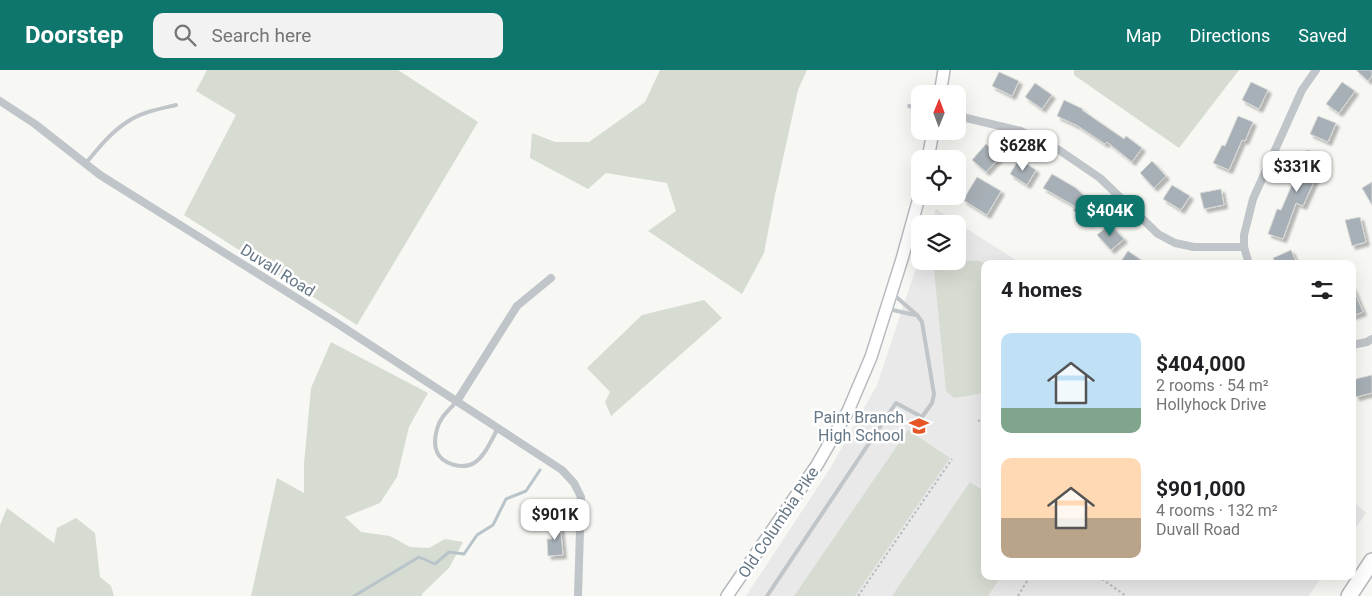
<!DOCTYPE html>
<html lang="en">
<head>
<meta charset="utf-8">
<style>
	:root { --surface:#fff; --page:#f2f2f2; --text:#202124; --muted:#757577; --accent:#0f766e }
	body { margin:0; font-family:Roboto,sans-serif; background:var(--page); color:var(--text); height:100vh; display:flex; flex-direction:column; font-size:19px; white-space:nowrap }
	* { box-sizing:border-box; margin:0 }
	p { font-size:16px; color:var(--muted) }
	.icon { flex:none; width:28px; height:28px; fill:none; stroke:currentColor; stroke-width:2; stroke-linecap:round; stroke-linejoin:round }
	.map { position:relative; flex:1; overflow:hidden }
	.sheet { position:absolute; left:981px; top:190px; width:375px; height:320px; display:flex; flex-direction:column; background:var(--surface); border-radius:10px; box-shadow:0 5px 20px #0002 }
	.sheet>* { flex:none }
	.needle { width:32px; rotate:1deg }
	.tools { position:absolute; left:911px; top:15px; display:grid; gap:10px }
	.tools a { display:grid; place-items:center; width:55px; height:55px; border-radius:10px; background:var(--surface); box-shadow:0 5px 20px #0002; font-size:25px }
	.price { position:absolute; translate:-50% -42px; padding:0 11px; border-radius:10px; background:#fff; color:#222; font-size:16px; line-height:32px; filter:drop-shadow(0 1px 2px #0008) }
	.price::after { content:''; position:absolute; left:50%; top:30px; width:15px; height:11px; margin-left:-8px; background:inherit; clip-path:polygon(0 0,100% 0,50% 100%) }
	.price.selected { background:var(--accent); color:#fff }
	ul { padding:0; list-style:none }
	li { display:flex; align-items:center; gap:15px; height:125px; padding:0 20px }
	li span { display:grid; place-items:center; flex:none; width:140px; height:100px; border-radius:10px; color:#555 }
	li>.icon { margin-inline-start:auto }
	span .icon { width:60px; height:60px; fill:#fffc; stroke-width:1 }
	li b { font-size:21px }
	h2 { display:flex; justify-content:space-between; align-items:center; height:60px; padding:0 20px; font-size:21px }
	header { display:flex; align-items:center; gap:30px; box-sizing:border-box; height:70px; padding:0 25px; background:var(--accent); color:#fff }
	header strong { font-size:24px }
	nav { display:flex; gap:28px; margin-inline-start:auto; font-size:18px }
	.search { width:350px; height:45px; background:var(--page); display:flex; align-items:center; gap:12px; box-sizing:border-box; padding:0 18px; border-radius:10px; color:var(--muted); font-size:19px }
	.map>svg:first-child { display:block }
	.built { fill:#e8e9e8 }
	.green { fill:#d7dcd3 }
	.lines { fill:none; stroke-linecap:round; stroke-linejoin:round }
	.stream { stroke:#b8c4c9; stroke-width:3 }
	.building { fill:#a7b0b6; stroke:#d9d9d7; filter:url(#shadow) }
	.secondary-casing { stroke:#b5babf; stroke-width:14 }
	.highway-casing { stroke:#b4b8bb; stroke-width:18 }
	.path { stroke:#b8bcbf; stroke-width:2; stroke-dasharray:2.5 2.5; stroke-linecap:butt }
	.lane { stroke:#c0c5c9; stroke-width:4 }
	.street { stroke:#c0c5c9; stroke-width:8 }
	.secondary { stroke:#fff; stroke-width:11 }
	.highway { stroke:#fff; stroke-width:15 }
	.labels { text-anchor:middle; stroke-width:5; stroke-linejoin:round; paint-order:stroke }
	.street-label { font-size:16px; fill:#667786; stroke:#fff }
	.poi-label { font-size:16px; fill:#667786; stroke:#fff; text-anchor:end }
</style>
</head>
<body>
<header>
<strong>Doorstep</strong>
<div class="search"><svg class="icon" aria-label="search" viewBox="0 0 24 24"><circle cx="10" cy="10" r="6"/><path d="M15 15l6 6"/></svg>Search here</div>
<nav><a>Map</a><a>Directions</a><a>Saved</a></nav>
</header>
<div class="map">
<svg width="1372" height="526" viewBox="0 0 1372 526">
	<defs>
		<filter id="shadow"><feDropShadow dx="3.5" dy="3.5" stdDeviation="1" flood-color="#0004"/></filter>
	</defs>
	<rect width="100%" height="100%" fill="#f7f7f4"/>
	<g class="built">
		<polygon points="936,139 1022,194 985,194 985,506 1322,506 1309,526 746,526 831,397 877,315 920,186 920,191 958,191 958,154 931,154"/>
		<polygon points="1353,431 1366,443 1353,462"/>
	</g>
	<g class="green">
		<polygon points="207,0 398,0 478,52 357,255 184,145 236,45 196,21"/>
		<polygon points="660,0 807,0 798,20 775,125 764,183 742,224 648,161 676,141 667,113 606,103 588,119 530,88 532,63 555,72 589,72 645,32"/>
		<polygon points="1074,0 1239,0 1179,78 1074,5"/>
		<polygon points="958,190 978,191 988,194 985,194 985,323 954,328 946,321 934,200 940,191 958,191"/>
		<polygon points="704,230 722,248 611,346 605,332 610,322 587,298 642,245"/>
		<polygon points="331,272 428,323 409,357 397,407 380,433 345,447 361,462 390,466 410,477 429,478 445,469 463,472 449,498 422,524 422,526 251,526 277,408 304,423 304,394 311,318"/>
		<polygon points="908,360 950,388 855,526 794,526"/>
		<polygon points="970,412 985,422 985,506 1001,506 988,526 892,526"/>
		<polygon points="7,438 54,473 57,458 76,448 95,463 100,507 111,516 114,526 0,526 0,455"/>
	</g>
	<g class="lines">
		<polyline class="stream" points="354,526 419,487 435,494 449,482 464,484 477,465 493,455 506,429 526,421 540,400"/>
	</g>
	<g class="building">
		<polygon points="1356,0 1372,0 1372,6 1368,11"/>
		<polygon points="999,2 1019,11 1012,26 992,16"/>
		<polygon points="1251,12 1268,20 1259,39 1242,30"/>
		<polygon points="1342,12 1355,21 1339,43 1326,34"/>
		<polygon points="1035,13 1052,25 1042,39 1025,27"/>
		<polygon points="1064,30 1083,39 1082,40 1124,69 1126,66 1142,78 1132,92 1107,72 1105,74 1078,56 1057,46"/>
		<polygon points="1238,46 1253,52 1245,71 1242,70 1229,100 1213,93 1222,75 1225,76"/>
		<polygon points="1318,46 1336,53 1328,72 1310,64"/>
		<polygon points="986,74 1000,87 986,102 972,90"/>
		<polygon points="1307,80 1325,87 1303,136 1296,133 1283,169 1268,164 1277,139 1281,140"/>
		<polygon points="1019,89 1036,100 1027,115 1010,104"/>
		<polygon points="1152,91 1166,106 1154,118 1140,103"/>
		<polygon points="1052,104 1076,118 1100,141 1089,154 1073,140 1076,137 1043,118"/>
		<polygon points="977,107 1001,121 987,145 963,130"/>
		<polygon points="1372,112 1372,135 1362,118"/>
		<polygon points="1172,115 1190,126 1181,140 1163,129"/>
		<polygon points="1221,119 1224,135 1204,139 1200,123"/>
		<polygon points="1360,147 1366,172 1352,176 1345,150"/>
		<polygon points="1110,154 1124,169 1111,180 1097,165"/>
		<polygon points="1291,180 1297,194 1276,194 1273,188"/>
		<polygon points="1128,181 1147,194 1119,194"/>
		<polygon points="1352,216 1363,242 1352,246"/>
		<polygon points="1372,305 1372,323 1356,327 1352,310"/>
		<polygon points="560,453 563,485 548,486 547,469 552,469 550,454"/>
	</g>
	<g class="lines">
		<defs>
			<g id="secondary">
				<polyline points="940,24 944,0"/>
				<polyline points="928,89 933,61"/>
				<polyline points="727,526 817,395 848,341 871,287 902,189 920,124"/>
			</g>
			<polyline id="highway" points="1349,526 1372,491"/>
		</defs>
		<use href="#secondary" class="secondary-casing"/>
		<use href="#highway" class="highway-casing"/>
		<g class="path">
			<polyline points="978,350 985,355"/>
			<polyline points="1098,506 1126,526"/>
			<polyline points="858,526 952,389"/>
			<polyline points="1018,526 1030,506"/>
		</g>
		<g class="lane">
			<polyline points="909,36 920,39"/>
			<path d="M 85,94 C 98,79 110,63 127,52 C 141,42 159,39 176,35"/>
			<path d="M 888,239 C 898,241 907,244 917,245"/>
			<path d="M 457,331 C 449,340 440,347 437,359 C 435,366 434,375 437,382 C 442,394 463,400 474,393 C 485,386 492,369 498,358"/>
			<polyline points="767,526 896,333 922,347 932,333 934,324 922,252 917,245 894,225"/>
		</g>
		<g class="street">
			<polyline points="0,31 35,54 100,105 335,252 562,400 574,413 581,427 578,526"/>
			<polyline points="958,46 1021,61 1059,80 1100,108 1158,164 1175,173 1194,177 1244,177"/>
			<polyline points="1249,194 1244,177 1244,165 1253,129 1302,20 1316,0"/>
			<polyline points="1352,275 1367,272 1372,269"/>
			<polyline points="457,331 517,236 551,208"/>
		</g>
		<use href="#secondary" class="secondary"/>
		<use href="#highway" class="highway"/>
	</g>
	<defs>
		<symbol id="school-bare" viewBox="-9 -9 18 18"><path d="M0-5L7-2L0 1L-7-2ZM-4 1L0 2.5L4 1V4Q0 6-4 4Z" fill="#e65625" stroke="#fff" stroke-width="2.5" paint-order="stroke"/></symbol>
	</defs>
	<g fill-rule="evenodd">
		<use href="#school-bare" x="905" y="342" width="28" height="28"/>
	</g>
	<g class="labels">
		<g class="street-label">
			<text transform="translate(278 200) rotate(32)" y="6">Duvall Road</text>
			<text transform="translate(778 452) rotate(-56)" y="6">Old Columbia Pike</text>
		</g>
		<g class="poi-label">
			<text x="904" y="353">Paint Branch<tspan x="904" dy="18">High School</tspan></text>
		</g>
	</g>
</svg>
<div class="tools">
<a><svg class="needle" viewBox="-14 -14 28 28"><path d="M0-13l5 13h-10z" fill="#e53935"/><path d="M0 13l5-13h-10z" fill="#757577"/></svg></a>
<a><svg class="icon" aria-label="locate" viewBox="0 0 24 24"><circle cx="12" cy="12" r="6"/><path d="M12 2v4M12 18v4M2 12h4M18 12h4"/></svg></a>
<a><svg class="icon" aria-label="layers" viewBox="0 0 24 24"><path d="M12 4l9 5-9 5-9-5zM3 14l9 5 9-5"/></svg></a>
</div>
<b class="price" style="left:1023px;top:102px">$628K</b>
<b class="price" style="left:1297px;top:123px">$331K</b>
<b class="price selected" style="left:1110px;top:167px">$404K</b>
<b class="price" style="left:555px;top:471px">$901K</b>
<section class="sheet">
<h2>4 homes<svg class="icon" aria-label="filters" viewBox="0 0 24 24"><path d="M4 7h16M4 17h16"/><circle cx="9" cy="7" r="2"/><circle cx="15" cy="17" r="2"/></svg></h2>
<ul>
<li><span style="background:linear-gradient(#bfe0f5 75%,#7fa58c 0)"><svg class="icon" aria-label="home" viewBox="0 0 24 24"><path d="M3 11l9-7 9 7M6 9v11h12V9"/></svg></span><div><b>$404,000</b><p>2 rooms · 54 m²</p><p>Hollyhock Drive</p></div></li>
<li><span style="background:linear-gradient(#ffd9b3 60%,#b9a48a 0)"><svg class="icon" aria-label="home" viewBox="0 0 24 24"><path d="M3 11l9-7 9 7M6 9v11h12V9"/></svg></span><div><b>$901,000</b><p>4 rooms · 132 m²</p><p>Duvall Road</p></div></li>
</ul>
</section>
</div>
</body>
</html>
